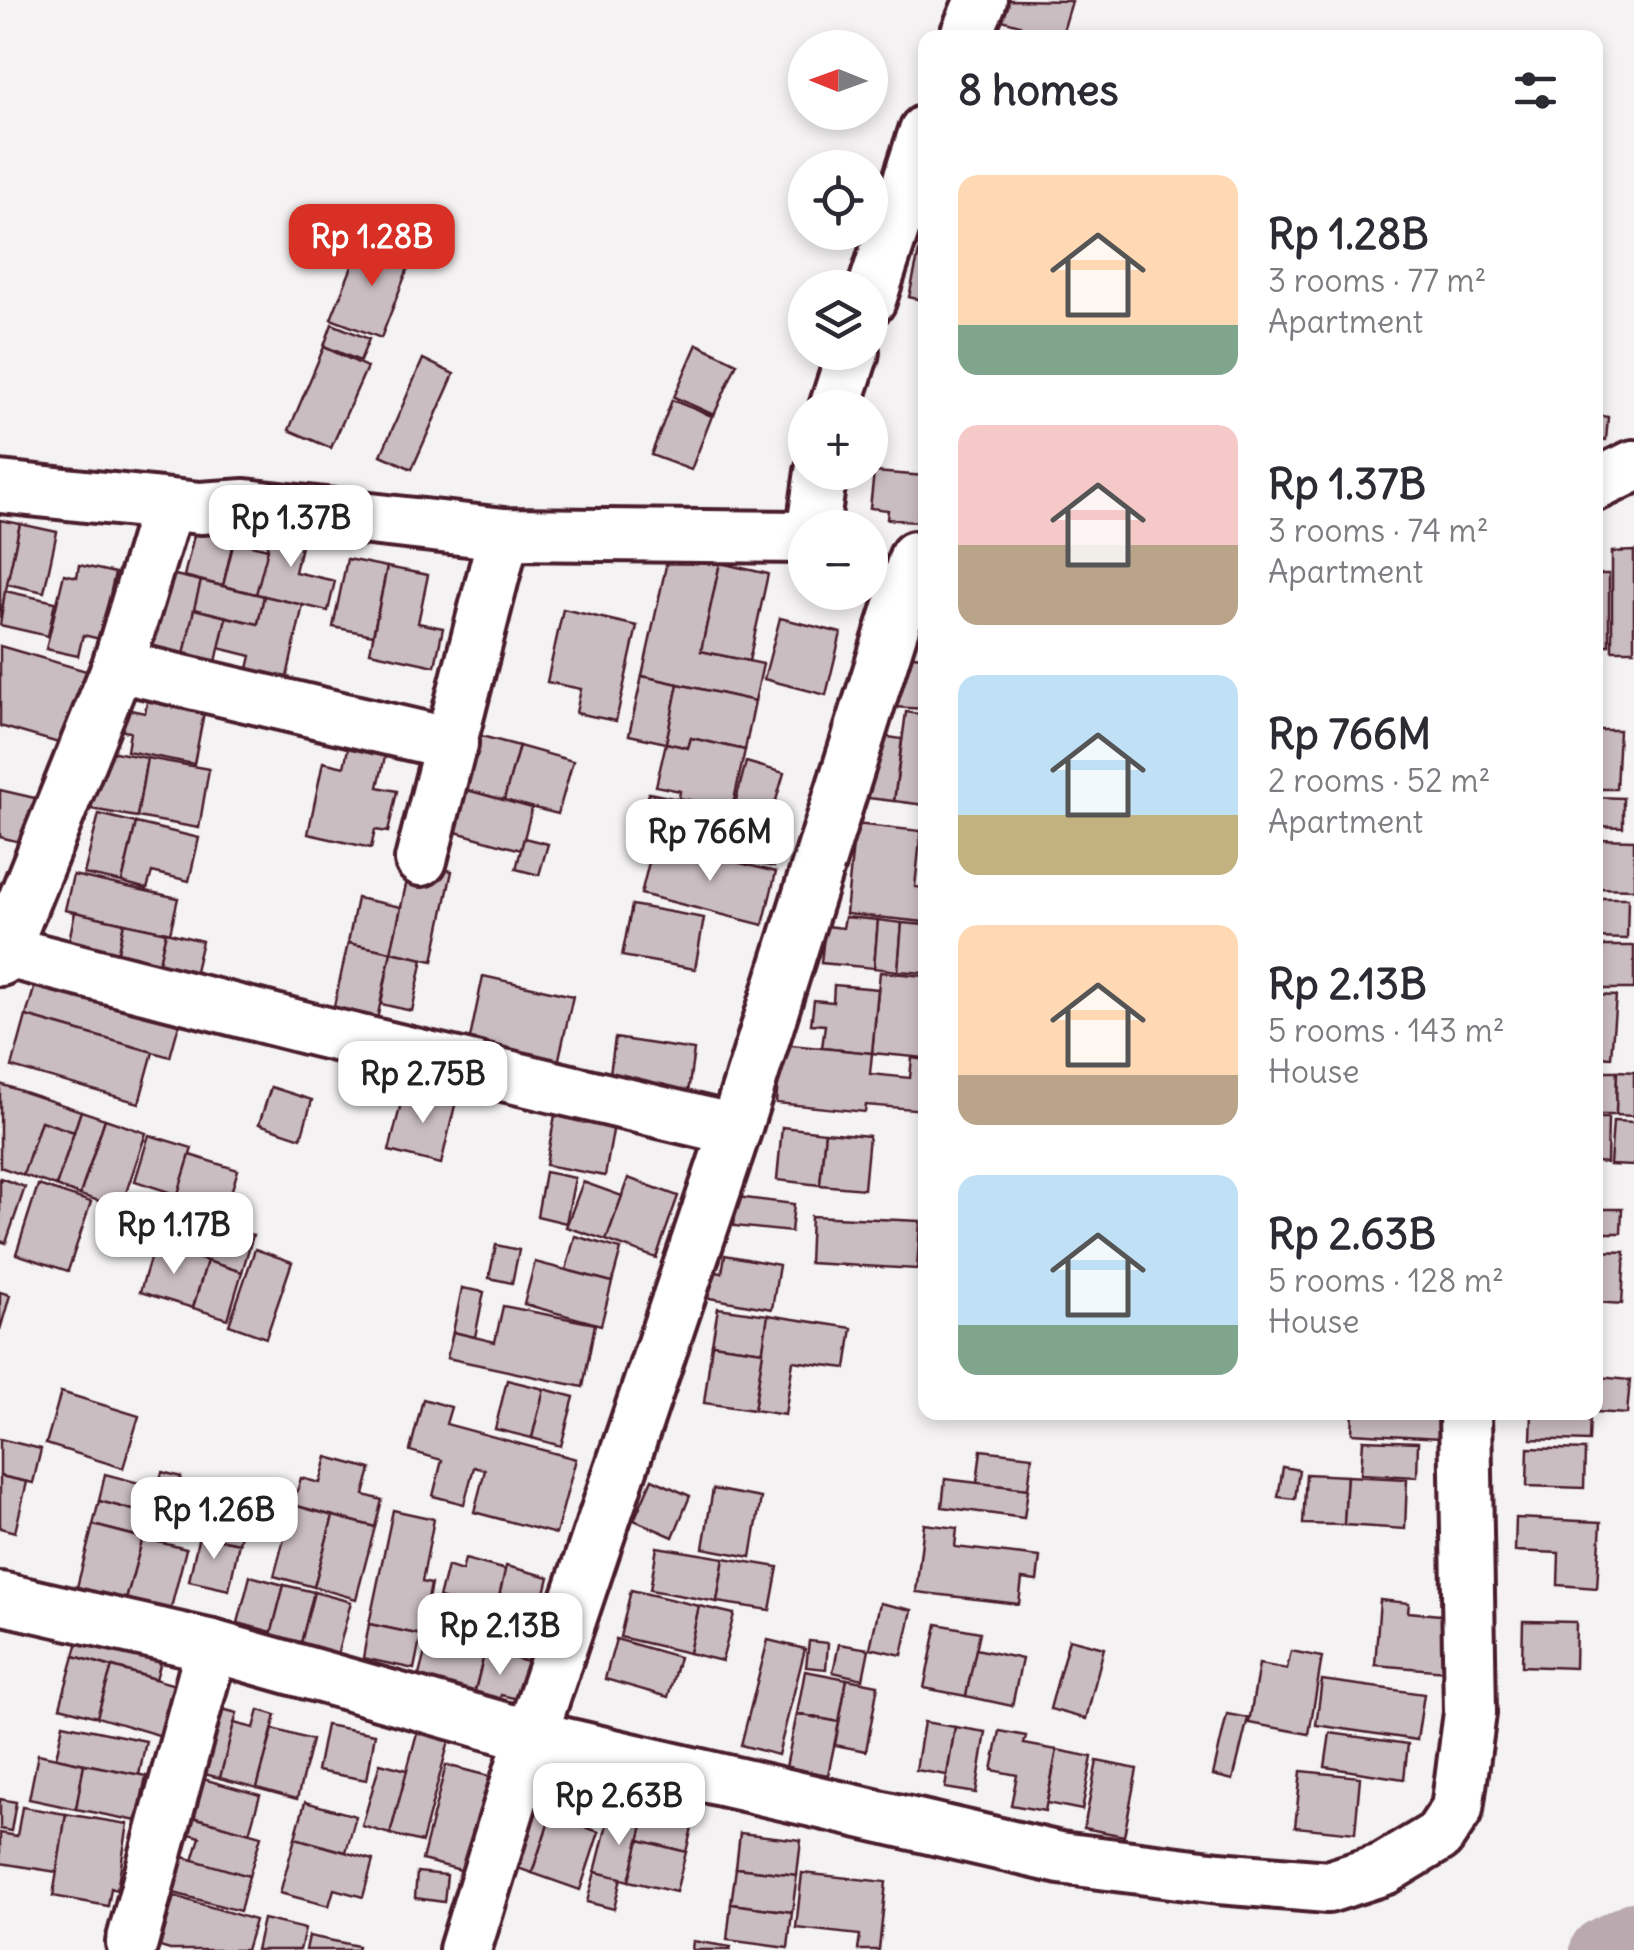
<!DOCTYPE html>
<html lang="en">
<head>
<meta charset="utf-8">
<style>
	:root { --surface:#fff; --page:#f2f2f3; --text:#2b2b33; --muted:#7c7c81; --accent:#d93025 }
	body { margin:0; font-family:Delius,sans-serif; background:var(--page); color:var(--text); height:100vh; display:flex; flex-direction:column; font-size:38px; white-space:nowrap }
	* { box-sizing:border-box; margin:0 }
	p { font-size:32px; color:var(--muted) }
	.icon { flex:none; width:55px; height:55px; fill:none; stroke:currentColor; stroke-width:2; stroke-linecap:round; stroke-linejoin:round }
	.map { position:relative; flex:1; overflow:hidden }
	.panel { position:absolute; left:918px; top:30px; width:685px; height:1390px; display:flex; flex-direction:column; background:var(--surface); border-radius:20px; box-shadow:0 5px 15px #0003 }
	.panel>* { flex:none }
	.needle { width:65px; rotate:271deg }
	.tools { position:absolute; left:788px; top:30px; display:grid; gap:20px }
	.tools a { display:grid; place-items:center; width:100px; height:100px; border-radius:50%; background:var(--surface); box-shadow:0 5px 15px #0003; font-size:50px }
	.price { position:absolute; translate:-50% -85px; padding:0 22px; border-radius:20px; background:#fff; color:#222; font-size:32px; line-height:65px; filter:drop-shadow(0 2px 5px #0008) }
	.price::after { content:''; position:absolute; left:50%; top:60px; width:30px; height:22px; margin-left:-15px; background:inherit; clip-path:polygon(0 0,100% 0,50% 100%) }
	.price.on { background:var(--accent); color:#fff }
	ul { padding:0; list-style:none }
	li { display:flex; align-items:center; gap:30px; height:250px; padding:0 40px }
	li span { display:grid; place-items:center; flex:none; width:280px; height:200px; border-radius:20px; color:#555 }
	li>.icon { margin-inline-start:auto }
	span .icon { width:120px; height:120px; fill:#fffc; stroke-width:1 }
	li b { font-size:42px }
	h2 { display:flex; justify-content:space-between; align-items:center; height:120px; padding:0 40px; font-size:42px }
	.map>svg:first-child { display:block }
	.lines { fill:none; stroke-linecap:round; stroke-linejoin:round }
	.river { stroke:#baa9ae; stroke-width:62 }
	.building { fill:#cabdc1; stroke:#4a1f2b; stroke-width:2.5 }
	.minor-casing { stroke:#4a1f2b; stroke-width:58 }
	.minor { stroke:#fff; stroke-width:50 }
</style>
</head>
<body>
<div class="map">
<svg width="1634" height="1950" viewBox="0 0 1634 1950">
	<rect width="100%" height="100%" fill="#f4f2f2"/>
	<filter id="ink" filterUnits="userSpaceOnUse"><feTurbulence type="fractalNoise" baseFrequency=".01" numOctaves="2"/><feDisplacementMap in="SourceGraphic" scale="20" xChannelSelector="R" yChannelSelector="G"/><feConvolveMatrix kernelMatrix="1 2 1 2 8 2 1 2 1" color-interpolation-filters="sRGB"/></filter>
	<g filter="url(#ink)">
		<g class="lines">
			<polyline class="river" points="1601,1950 1634,1933"/>
		</g>
		<g class="building">
			<polygon points="1008,0 1072,1 1061,38 1017,36 1020,25 1002,20"/>
			<polygon points="363,239 412,258 381,338 331,319"/>
			<polygon points="921,243 925,244 925,301 909,297"/>
			<polygon points="332,324 369,339 360,361 324,346"/>
			<polygon points="697,344 737,363 714,415 674,397"/>
			<polygon points="324,347 367,367 331,448 289,430"/>
			<polygon points="423,359 454,374 412,469 381,455"/>
			<polygon points="672,400 712,416 691,470 651,455"/>
			<polygon points="1595,415 1608,417 1606,440 1595,439"/>
			<polygon points="874,472 925,476 925,512 918,512 918,522 887,519 888,510 870,508"/>
			<polygon points="199,515 237,524 223,586 184,576"/>
			<polygon points="275,516 306,524 295,572 335,581 328,611 256,594"/>
			<polygon points="0,520 20,524 0,618"/>
			<polygon points="20,524 57,532 44,592 7,584"/>
			<polygon points="234,541 268,549 256,594 223,586"/>
			<polygon points="1634,551 1634,650 1612,650 1612,552"/>
			<polygon points="669,552 720,563 701,651 763,664 755,701 642,676"/>
			<polygon points="347,559 387,567 373,635 333,627"/>
			<polygon points="720,563 768,574 749,661 701,651"/>
			<polygon points="79,565 115,573 100,639 83,635 78,656 46,649 64,574 77,577"/>
			<polygon points="387,567 428,575 418,623 443,628 435,666 370,652"/>
			<polygon points="153,570 201,581 184,655 136,643"/>
			<rect x="1595" y="574" width="14" height="71"/>
			<polygon points="201,581 264,596 258,624 194,609"/>
			<polygon points="5,591 55,602 48,636 0,625"/>
			<polygon points="264,596 303,605 285,686 246,677 251,656 219,648 226,617 258,624"/>
			<polygon points="194,609 226,617 216,662 184,655"/>
			<polygon points="563,609 637,626 616,721 576,713 581,689 547,682"/>
			<polygon points="780,618 841,633 826,695 764,679"/>
			<polygon points="0,646 90,672 69,746 0,726"/>
			<polygon points="898,655 925,657 925,709 894,707"/>
			<polygon points="642,676 678,684 666,743 629,735"/>
			<polygon points="678,684 755,701 745,750 691,738 688,748 666,743"/>
			<polygon points="150,686 207,697 194,764 127,751 130,732 112,729 116,707 145,713"/>
			<polygon points="906,712 925,715 925,805 894,801"/>
			<polygon points="1595,730 1619,730 1616,789 1595,789"/>
			<polygon points="470,733 519,746 504,800 456,787"/>
			<polygon points="867,734 902,739 894,801 859,797"/>
			<polygon points="691,738 745,750 732,809 679,798 680,791 656,786 666,743 688,748"/>
			<polygon points="349,744 386,752 378,787 397,791 388,832 375,830 371,848 308,834 323,762 344,767"/>
			<polygon points="519,746 573,761 558,814 504,800"/>
			<polygon points="104,750 147,758 137,817 80,807"/>
			<polygon points="147,758 209,769 199,828 137,817"/>
			<polygon points="746,762 784,773 772,814 735,804"/>
			<polygon points="456,787 532,808 521,850 445,829"/>
			<polygon points="0,790 39,799 28,844 0,837"/>
			<polygon points="649,793 682,800 672,843 639,836"/>
			<polygon points="1595,797 1623,798 1623,827 1595,826"/>
			<polygon points="682,800 784,824 774,867 672,843"/>
			<polygon points="99,814 136,823 122,882 84,874"/>
			<polygon points="136,823 199,838 189,881 152,872 147,889 122,882"/>
			<polygon points="855,824 921,831 915,887 925,888 925,922 846,914"/>
			<polygon points="524,838 548,844 539,875 516,869"/>
			<polygon points="1596,839 1634,840 1634,889 1595,888"/>
			<polygon points="668,845 776,872 763,925 641,894 652,850 666,854"/>
			<polygon points="411,862 452,871 433,961 391,952"/>
			<polygon points="73,875 178,898 170,933 65,910"/>
			<polygon points="357,898 401,907 391,952 348,943"/>
			<polygon points="1595,898 1628,898 1627,939 1595,938"/>
			<polygon points="632,905 704,918 695,969 622,956"/>
			<polygon points="75,912 124,923 113,975 64,964"/>
			<polygon points="845,917 878,920 874,968 821,963 825,926 843,928"/>
			<polygon points="878,920 902,923 898,971 874,968"/>
			<polygon points="124,923 166,932 154,984 113,975"/>
			<polygon points="902,923 925,925 925,973 898,971"/>
			<polygon points="166,932 202,941 190,992 154,984"/>
			<polygon points="348,943 391,952 374,1034 330,1024"/>
			<polygon points="1602,946 1634,946 1634,989 1601,989"/>
			<polygon points="391,952 423,959 412,1011 381,1004"/>
			<polygon points="41,965 184,1006 170,1057 26,1016"/>
			<polygon points="880,972 925,976 925,1058 872,1053"/>
			<polygon points="483,976 573,996 556,1072 467,1053"/>
			<polygon points="834,985 878,989 872,1053 822,1048 825,1025 811,1024 814,1000 833,1002"/>
			<polygon points="1595,995 1616,996 1611,1057 1595,1056"/>
			<polygon points="26,1016 153,1052 139,1103 12,1067"/>
			<polygon points="615,1038 694,1050 686,1107 607,1095"/>
			<polygon points="771,1043 872,1053 870,1074 910,1078 912,1058 925,1060 925,1110 866,1105 865,1112 776,1103 779,1072"/>
			<polygon points="1595,1071 1617,1071 1616,1115 1595,1115"/>
			<polygon points="1617,1071 1634,1072 1634,1116 1616,1115"/>
			<polygon points="0,1084 81,1111 74,1132 41,1121 23,1175 0,1167"/>
			<polygon points="271,1087 312,1100 301,1138 259,1124"/>
			<polygon points="405,1087 456,1101 441,1164 389,1151"/>
			<polygon points="81,1111 105,1119 80,1195 56,1186"/>
			<polygon points="555,1115 614,1125 605,1176 546,1165"/>
			<polygon points="1595,1118 1608,1118 1607,1163 1595,1162"/>
			<polygon points="105,1119 146,1133 121,1208 80,1195"/>
			<polygon points="41,1121 74,1132 56,1186 23,1175"/>
			<polygon points="1613,1121 1634,1122 1634,1166 1610,1165"/>
			<polygon points="782,1127 825,1132 820,1185 777,1180"/>
			<polygon points="825,1132 869,1136 864,1189 820,1185"/>
			<polygon points="149,1135 192,1148 178,1195 135,1181"/>
			<polygon points="190,1155 238,1170 221,1225 173,1210"/>
			<polygon points="545,1172 575,1178 566,1223 537,1216"/>
			<polygon points="0,1178 25,1187 6,1243 0,1241"/>
			<polygon points="628,1178 678,1196 656,1258 606,1240"/>
			<polygon points="583,1182 622,1196 606,1240 566,1227"/>
			<polygon points="38,1185 91,1202 68,1271 16,1254"/>
			<polygon points="737,1197 794,1204 791,1232 734,1226"/>
			<polygon points="165,1208 253,1235 242,1272 154,1245"/>
			<polygon points="1595,1209 1622,1209 1621,1233 1595,1233"/>
			<polygon points="811,1216 920,1221 917,1269 809,1263"/>
			<polygon points="575,1236 621,1249 612,1282 566,1270"/>
			<polygon points="154,1245 207,1261 193,1308 140,1292"/>
			<polygon points="496,1245 519,1250 512,1283 489,1278"/>
			<polygon points="255,1249 292,1262 266,1338 229,1325"/>
			<polygon points="1597,1251 1625,1252 1622,1304 1595,1302"/>
			<polygon points="725,1255 779,1265 772,1309 698,1296 702,1270 722,1273"/>
			<polygon points="207,1261 242,1272 228,1319 193,1308"/>
			<polygon points="535,1262 612,1282 601,1325 524,1304"/>
			<polygon points="462,1288 484,1292 475,1337 453,1332"/>
			<polygon points="0,1292 10,1295 0,1330"/>
			<polygon points="503,1306 595,1324 583,1387 447,1358 453,1332 495,1342"/>
			<polygon points="718,1308 768,1315 763,1351 712,1344"/>
			<polygon points="768,1315 852,1328 846,1368 793,1361 785,1415 754,1410"/>
			<polygon points="712,1344 763,1351 754,1410 704,1403"/>
			<polygon points="1599,1377 1630,1380 1627,1414 1596,1412"/>
			<polygon points="507,1380 544,1389 532,1438 495,1429"/>
			<polygon points="544,1389 574,1397 561,1446 532,1438"/>
			<polygon points="61,1392 139,1416 123,1468 46,1444"/>
			<polygon points="423,1399 451,1407 446,1424 576,1459 556,1534 474,1512 485,1470 474,1467 464,1504 433,1496 442,1460 410,1451"/>
			<polygon points="1353,1412 1442,1412 1441,1438 1352,1433"/>
			<polygon points="1532,1414 1590,1416 1589,1441 1531,1439"/>
			<polygon points="0,1439 41,1449 33,1483 0,1476"/>
			<polygon points="1363,1440 1418,1442 1417,1477 1361,1474"/>
			<polygon points="1528,1448 1585,1450 1584,1488 1527,1486"/>
			<polygon points="981,1450 1032,1456 1028,1489 977,1483"/>
			<polygon points="327,1457 371,1469 364,1495 382,1500 375,1527 293,1505 301,1478 320,1483"/>
			<polygon points="1283,1467 1299,1470 1295,1499 1278,1497"/>
			<polygon points="162,1472 181,1477 170,1520 99,1501 105,1474 158,1488"/>
			<polygon points="1306,1474 1347,1476 1344,1525 1303,1524"/>
			<polygon points="0,1476 27,1482 15,1532 0,1528"/>
			<polygon points="1347,1476 1407,1479 1405,1529 1344,1525"/>
			<polygon points="652,1479 690,1496 673,1537 634,1520"/>
			<polygon points="945,1479 1028,1489 1024,1518 942,1507"/>
			<polygon points="713,1489 761,1498 751,1557 703,1548"/>
			<polygon points="99,1501 170,1520 164,1543 93,1525"/>
			<polygon points="205,1504 246,1513 239,1543 199,1535"/>
			<polygon points="293,1505 333,1516 314,1587 274,1576"/>
			<polygon points="393,1510 434,1519 422,1582 431,1584 421,1635 369,1624"/>
			<polygon points="333,1516 375,1527 356,1599 314,1587"/>
			<polygon points="1516,1518 1601,1522 1597,1588 1558,1585 1559,1553 1515,1551"/>
			<polygon points="924,1524 957,1528 955,1547 1040,1557 1037,1581 1022,1579 1019,1604 916,1592"/>
			<polygon points="93,1525 143,1538 126,1600 77,1587"/>
			<polygon points="199,1535 239,1543 229,1590 189,1581"/>
			<polygon points="143,1538 186,1549 170,1612 126,1600"/>
			<polygon points="657,1547 724,1558 717,1602 650,1590"/>
			<polygon points="724,1558 778,1567 770,1610 717,1602"/>
			<polygon points="465,1559 506,1570 495,1613 439,1598 447,1566 462,1571"/>
			<polygon points="506,1566 549,1577 539,1617 497,1606"/>
			<polygon points="250,1576 284,1585 272,1632 238,1623"/>
			<polygon points="284,1585 314,1592 300,1647 270,1639"/>
			<polygon points="631,1590 699,1606 689,1653 620,1637"/>
			<polygon points="314,1592 351,1602 337,1656 300,1647"/>
			<polygon points="439,1598 495,1613 474,1694 418,1679"/>
			<polygon points="1380,1600 1409,1603 1408,1612 1462,1617 1458,1672 1375,1665"/>
			<polygon points="880,1603 912,1610 902,1655 870,1648"/>
			<polygon points="497,1606 539,1617 528,1662 485,1651"/>
			<polygon points="699,1606 734,1614 722,1661 689,1653"/>
			<polygon points="1523,1621 1576,1622 1575,1668 1522,1666"/>
			<polygon points="369,1624 421,1635 414,1669 363,1658"/>
			<polygon points="937,1624 980,1632 966,1696 924,1688"/>
			<polygon points="81,1631 163,1654 156,1679 74,1656"/>
			<polygon points="616,1639 679,1657 668,1697 605,1679"/>
			<polygon points="1069,1639 1104,1648 1086,1719 1050,1709"/>
			<polygon points="768,1640 805,1649 778,1755 741,1745"/>
			<polygon points="809,1641 828,1643 826,1669 806,1667"/>
			<polygon points="839,1644 869,1649 863,1679 833,1672"/>
			<polygon points="976,1649 1022,1659 1012,1706 966,1696"/>
			<polygon points="485,1651 528,1662 518,1699 501,1695 498,1705 473,1699"/>
			<polygon points="1291,1651 1322,1657 1309,1734 1249,1723 1259,1664 1287,1669"/>
			<polygon points="74,1656 112,1667 97,1717 60,1707"/>
			<polygon points="112,1667 179,1686 165,1737 97,1717"/>
			<polygon points="805,1671 847,1679 839,1722 797,1714"/>
			<polygon points="847,1679 878,1685 866,1751 835,1745"/>
			<polygon points="1322,1680 1424,1694 1417,1740 1316,1725"/>
			<polygon points="203,1704 237,1713 220,1778 185,1769"/>
			<polygon points="259,1710 276,1715 257,1788 220,1778 234,1723 254,1728"/>
			<polygon points="797,1714 839,1722 828,1775 786,1767"/>
			<polygon points="1227,1714 1248,1718 1233,1780 1213,1775"/>
			<polygon points="924,1722 955,1727 947,1775 916,1770"/>
			<polygon points="63,1724 146,1741 139,1775 56,1758"/>
			<polygon points="326,1725 375,1734 367,1780 317,1771"/>
			<polygon points="955,1727 986,1732 976,1793 945,1788"/>
			<polygon points="273,1729 312,1740 297,1799 257,1788"/>
			<polygon points="418,1729 450,1737 422,1842 390,1834"/>
			<polygon points="1000,1731 1026,1736 1024,1744 1057,1750 1045,1811 1011,1805 1017,1775 992,1770"/>
			<polygon points="1330,1733 1408,1744 1404,1779 1325,1767"/>
			<polygon points="1057,1750 1092,1757 1082,1810 1047,1803"/>
			<polygon points="38,1754 84,1764 76,1809 29,1799"/>
			<polygon points="1097,1761 1137,1769 1124,1836 1084,1828"/>
			<polygon points="380,1763 407,1770 390,1834 362,1826"/>
			<polygon points="84,1764 146,1776 137,1821 76,1809"/>
			<polygon points="446,1765 504,1780 480,1875 422,1860"/>
			<polygon points="531,1766 559,1774 549,1809 520,1801"/>
			<polygon points="562,1766 610,1780 597,1824 549,1809"/>
			<polygon points="1301,1771 1360,1777 1355,1833 1295,1827"/>
			<polygon points="189,1775 260,1795 249,1833 178,1813"/>
			<polygon points="651,1792 698,1803 686,1852 639,1840"/>
			<polygon points="0,1799 16,1802 11,1831 0,1829"/>
			<polygon points="305,1802 356,1816 346,1852 295,1838"/>
			<polygon points="518,1804 551,1815 532,1873 500,1862"/>
			<polygon points="22,1807 66,1814 57,1872 0,1863 0,1833 17,1836"/>
			<polygon points="178,1813 261,1836 249,1876 193,1861 200,1837 173,1829"/>
			<polygon points="66,1814 128,1824 117,1890 111,1888 108,1906 53,1896"/>
			<polygon points="551,1815 599,1832 580,1890 532,1873"/>
			<polygon points="609,1816 643,1825 629,1881 595,1872"/>
			<polygon points="740,1833 801,1840 797,1875 736,1868"/>
			<polygon points="295,1838 373,1860 363,1897 334,1889 329,1906 280,1893"/>
			<polygon points="639,1840 686,1852 676,1892 629,1881"/>
			<polygon points="173,1854 249,1876 240,1911 163,1890"/>
			<polygon points="736,1868 797,1875 792,1912 731,1904"/>
			<polygon points="417,1872 447,1875 444,1902 415,1898"/>
			<polygon points="595,1872 621,1878 614,1909 587,1902"/>
			<polygon points="802,1873 886,1882 879,1950 858,1950 860,1935 796,1928"/>
			<polygon points="174,1896 255,1920 246,1950 170,1950 160,1947"/>
			<polygon points="731,1904 792,1912 788,1948 727,1940"/>
			<polygon points="263,1919 305,1929 300,1950 256,1950"/>
			<polygon points="309,1936 358,1946 357,1950 306,1950"/>
			<polygon points="693,1941 731,1947 730,1950 692,1950"/>
		</g>
		<g class="lines">
			<defs>
				<g id="minor">
					<polyline points="965,38 981,0"/>
					<polyline points="870,300 925,131"/>
					<polyline points="835,408 853,352"/>
					<polyline points="1595,485 1634,466"/>
					<polyline points="0,487 200,508 245,505 504,534 805,537"/>
					<polyline points="813,528 821,472"/>
					<polyline points="118,666 452,744"/>
					<polyline points="421,860 504,534"/>
					<polyline points="3,951 318,1031 735,1130"/>
					<polyline points="0,960 118,666 167,505"/>
					<polyline points="0,1598 212,1646 531,1736 735,1130 915,557"/>
					<polyline points="132,1943 212,1646"/>
					<polyline points="465,1950 531,1736 1060,1858 1219,1878 1328,1887 1384,1869 1439,1836 1457,1809 1470,1713 1465,1412"/>
				</g>
			</defs>
			<use href="#minor" class="minor-casing"/>
			<use href="#minor" class="minor"/>
		</g>
	</g>
</svg>
<div class="tools">
<a><svg class="needle" viewBox="-14 -14 28 28"><path d="M0-13l5 13h-10z" fill="#e53935"/><path d="M0 13l5-13h-10z" fill="#7c7c81"/></svg></a>
<a><svg class="icon" aria-label="locate" viewBox="0 0 24 24"><circle cx="12" cy="12" r="6"/><path d="M12 2v4M12 18v4M2 12h4M18 12h4"/></svg></a>
<a><svg class="icon" aria-label="layers" viewBox="0 0 24 24"><path d="M12 4l9 5-9 5-9-5zM3 14l9 5 9-5"/></svg></a>
<a>+</a>
<a>−</a>
</div>
<b class="price on" style="left:372px;top:289px">Rp 1.28B</b>
<b class="price" style="left:291px;top:570px">Rp 1.37B</b>
<b class="price" style="left:710px;top:884px">Rp 766M</b>
<b class="price" style="left:423px;top:1126px">Rp 2.75B</b>
<b class="price" style="left:174px;top:1277px">Rp 1.17B</b>
<b class="price" style="left:214px;top:1562px">Rp 1.26B</b>
<b class="price" style="left:500px;top:1678px">Rp 2.13B</b>
<b class="price" style="left:619px;top:1848px">Rp 2.63B</b>
<section class="panel">
<h2>8 homes<svg class="icon" aria-label="filters" viewBox="0 0 24 24"><path d="M4 7h16M4 17h16"/><circle cx="9" cy="7" r="2"/><circle cx="15" cy="17" r="2"/></svg></h2>
<ul>
<li><span style="background:linear-gradient(#ffd9b3 75%,#7fa58c 0)"><svg class="icon" aria-label="home" viewBox="0 0 24 24"><path d="M3 11l9-7 9 7M6 9v11h12V9"/></svg></span><div><b>Rp 1.28B</b><p>3 rooms · 77 m²</p><p>Apartment</p></div></li>
<li><span style="background:linear-gradient(#f6c9c9 60%,#b9a48a 0)"><svg class="icon" aria-label="home" viewBox="0 0 24 24"><path d="M3 11l9-7 9 7M6 9v11h12V9"/></svg></span><div><b>Rp 1.37B</b><p>3 rooms · 74 m²</p><p>Apartment</p></div></li>
<li><span style="background:linear-gradient(#bfe0f5 70%,#c2b280 0)"><svg class="icon" aria-label="home" viewBox="0 0 24 24"><path d="M3 11l9-7 9 7M6 9v11h12V9"/></svg></span><div><b>Rp 766M</b><p>2 rooms · 52 m²</p><p>Apartment</p></div></li>
<li><span style="background:linear-gradient(#ffd9b3 75%,#b9a48a 0)"><svg class="icon" aria-label="home" viewBox="0 0 24 24"><path d="M3 11l9-7 9 7M6 9v11h12V9"/></svg></span><div><b>Rp 2.13B</b><p>5 rooms · 143 m²</p><p>House</p></div></li>
<li><span style="background:linear-gradient(#bfe0f5 75%,#7fa58c 0)"><svg class="icon" aria-label="home" viewBox="0 0 24 24"><path d="M3 11l9-7 9 7M6 9v11h12V9"/></svg></span><div><b>Rp 2.63B</b><p>5 rooms · 128 m²</p><p>House</p></div></li>
</ul>
</section>
</div>
</body>
</html>
